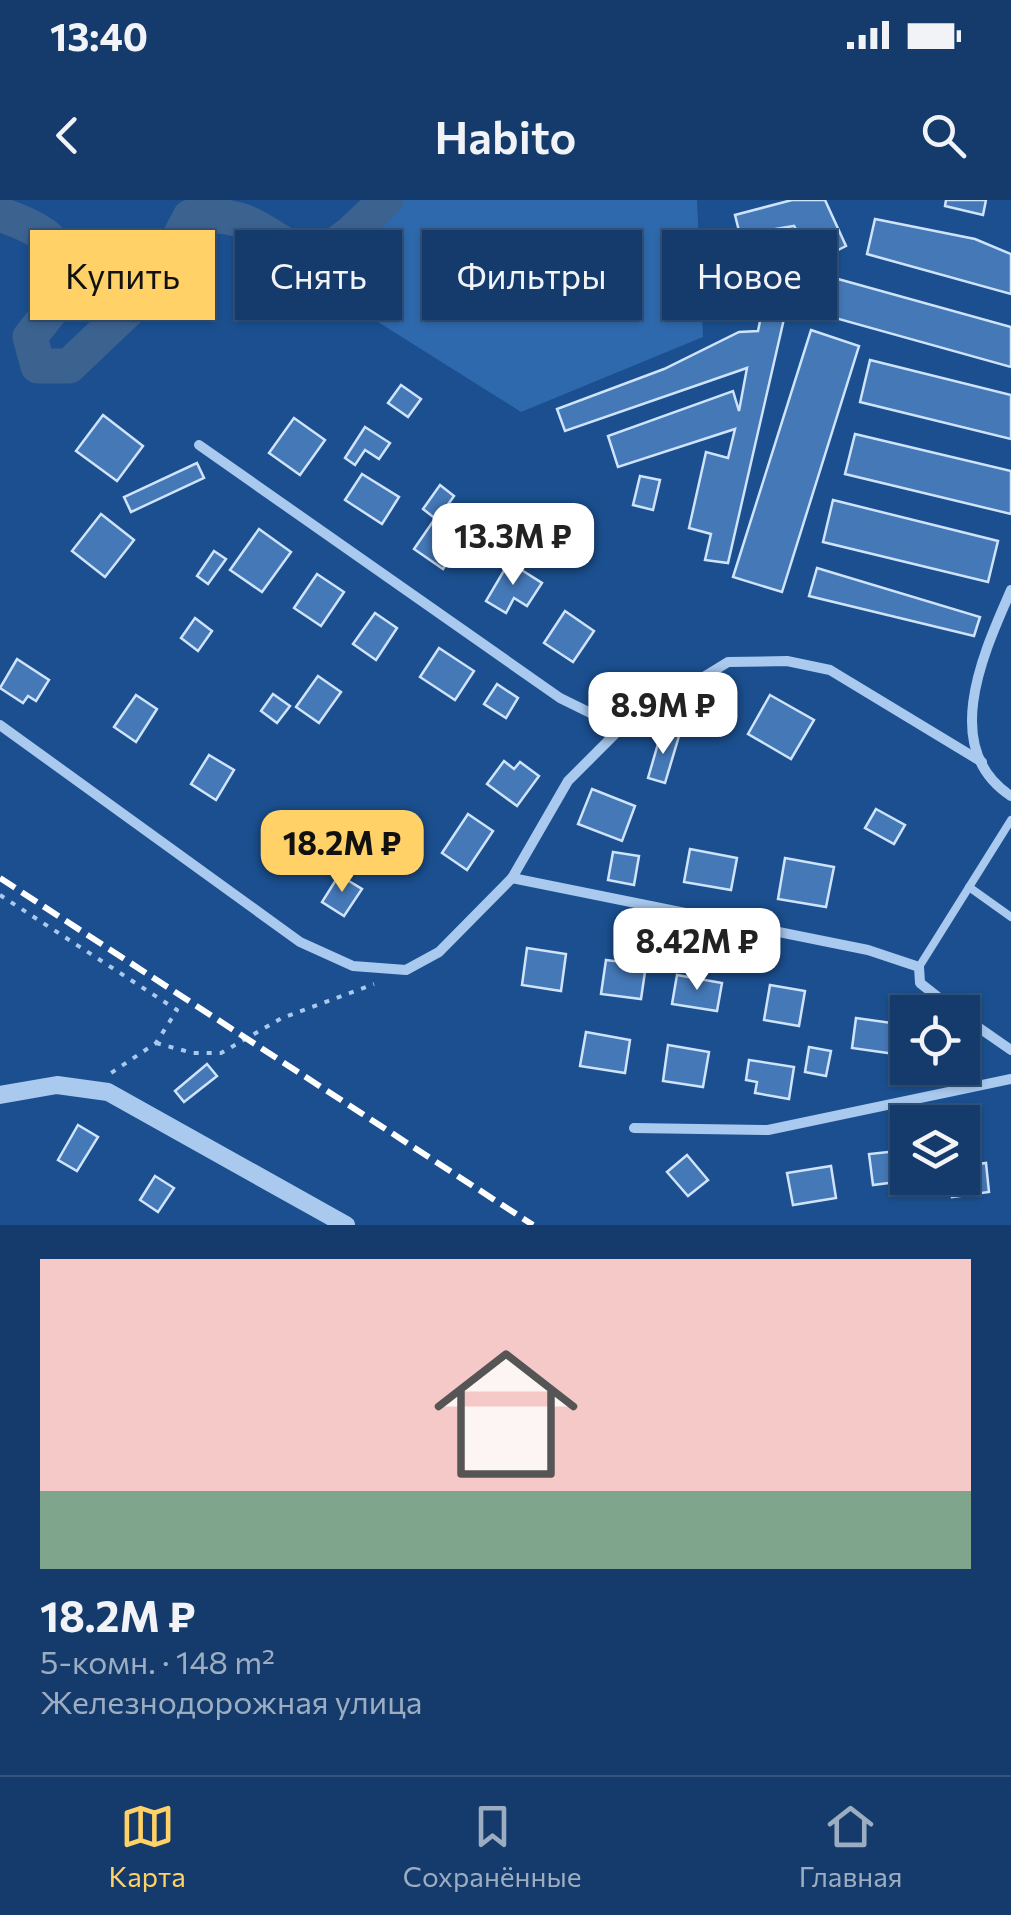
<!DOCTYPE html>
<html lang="ru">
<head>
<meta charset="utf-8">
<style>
	:root { --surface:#143b6b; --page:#1d4271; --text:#f1f3f6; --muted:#9dadc1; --line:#33557e; --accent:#ffd166 }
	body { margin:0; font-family:Commissioner,sans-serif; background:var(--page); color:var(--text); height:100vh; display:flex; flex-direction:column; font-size:38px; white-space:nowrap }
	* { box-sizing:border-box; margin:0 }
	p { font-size:32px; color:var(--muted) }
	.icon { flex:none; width:55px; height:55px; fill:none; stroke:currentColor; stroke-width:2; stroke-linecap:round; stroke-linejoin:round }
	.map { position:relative; height:1025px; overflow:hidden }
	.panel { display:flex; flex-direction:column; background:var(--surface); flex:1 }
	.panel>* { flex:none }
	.banner { position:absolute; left:30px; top:30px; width:952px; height:90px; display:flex; gap:20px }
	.buttons { position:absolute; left:890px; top:795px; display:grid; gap:20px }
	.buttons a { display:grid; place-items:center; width:90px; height:90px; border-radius:0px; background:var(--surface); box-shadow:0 2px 8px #0004,0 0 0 2px var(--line); font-size:50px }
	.price { position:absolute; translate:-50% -85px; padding:0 22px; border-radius:20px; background:#fff; color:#222; font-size:32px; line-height:65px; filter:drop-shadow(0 2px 5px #0008) }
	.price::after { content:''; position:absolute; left:50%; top:60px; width:30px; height:22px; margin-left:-15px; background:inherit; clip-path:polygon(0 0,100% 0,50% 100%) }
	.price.selected { background:var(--accent); color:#111 }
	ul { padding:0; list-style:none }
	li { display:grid; align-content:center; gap:20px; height:530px; padding:0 40px }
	li span { display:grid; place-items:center; height:310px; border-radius:0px; color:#555 }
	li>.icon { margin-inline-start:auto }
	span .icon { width:180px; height:180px; fill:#fffc; stroke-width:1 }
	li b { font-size:42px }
	.tag { padding:0 35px; border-radius:0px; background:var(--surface); box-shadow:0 2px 8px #0004,0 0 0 2px var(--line); font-size:35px; line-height:90px }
	.tag.selected { background:var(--accent); color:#111 }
	.status { display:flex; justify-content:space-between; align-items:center; height:70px; padding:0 50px; background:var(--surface); direction:ltr }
	.status svg { height:28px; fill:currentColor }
	header { display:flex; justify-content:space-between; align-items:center; height:130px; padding:0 40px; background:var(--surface); font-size:45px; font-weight:600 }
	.dock { display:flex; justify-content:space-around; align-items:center; height:140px; border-top:2px solid var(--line); background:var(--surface); font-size:28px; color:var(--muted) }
	.dock a { display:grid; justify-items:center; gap:5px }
	.dock .selected { color:var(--accent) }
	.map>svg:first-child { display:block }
	.green { fill:#2e69ad }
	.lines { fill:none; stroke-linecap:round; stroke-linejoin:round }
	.river { stroke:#3c6290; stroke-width:35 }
	.building { fill:#4478b7; stroke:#cfe3fa; stroke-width:2.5 }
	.path { stroke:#a9c9ee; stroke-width:4; stroke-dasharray:5 8; stroke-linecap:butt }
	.service { stroke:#a9c9ee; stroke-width:8 }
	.minor { stroke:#a9c9ee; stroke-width:10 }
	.tertiary { stroke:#a9c9ee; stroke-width:18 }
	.rail { stroke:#fff; stroke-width:6; stroke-dasharray:18 8; stroke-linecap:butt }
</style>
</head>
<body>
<div class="status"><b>13:40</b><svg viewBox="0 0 49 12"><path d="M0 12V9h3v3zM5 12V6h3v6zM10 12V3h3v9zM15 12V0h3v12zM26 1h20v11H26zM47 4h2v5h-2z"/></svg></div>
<header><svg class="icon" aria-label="back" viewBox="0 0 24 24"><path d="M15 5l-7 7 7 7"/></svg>Habito<svg class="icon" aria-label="search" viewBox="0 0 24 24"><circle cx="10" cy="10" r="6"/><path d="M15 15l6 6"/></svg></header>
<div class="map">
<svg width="1011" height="1025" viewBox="0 0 1011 1025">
	<rect width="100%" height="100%" fill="#1b4f8f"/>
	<polygon class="green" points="393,0 697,0 703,137 521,212 319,85"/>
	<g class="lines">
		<path class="river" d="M 0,14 C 44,31 56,36 74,81 L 30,137 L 38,166 L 69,166 L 154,85 L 190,17 C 252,10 260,35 313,60 L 350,34 L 386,0"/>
	</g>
	<g class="building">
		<polygon points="792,0 825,0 846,46 824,57 816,44 807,49 794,26 740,35 735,15"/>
		<polygon points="946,0 986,0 983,15 945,6"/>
		<polygon points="875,19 975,39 1011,54 1011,94 867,54"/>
		<polygon points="776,43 800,49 728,363 705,360 711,334 689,328 706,252 728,258 735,229 618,267 608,236 733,191 739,211 747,168 565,231 557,209 664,169 739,132 758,131"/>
		<polygon points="802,69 1011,127 1011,167 792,106"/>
		<polygon points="811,130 859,146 782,392 733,377"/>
		<polygon points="870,160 1011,195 1011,239 860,202"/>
		<polygon points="401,185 421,199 408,217 388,203"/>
		<polygon points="103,215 143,246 117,281 76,251"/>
		<polygon points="294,218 325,240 300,275 269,253"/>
		<polygon points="365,227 390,243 379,259 365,250 355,265 345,258"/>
		<polygon points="855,234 1011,271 1011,314 845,274"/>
		<polygon points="197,263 204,278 131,312 124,297"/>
		<polygon points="362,274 399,297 382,324 345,300"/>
		<polygon points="640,276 660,280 653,310 633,305"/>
		<polygon points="440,285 454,296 437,320 423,309"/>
		<polygon points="833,300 998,341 988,382 823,342"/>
		<polygon points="101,314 134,340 105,377 72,351"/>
		<polygon points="434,320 463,340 443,369 414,349"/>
		<polygon points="259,329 291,352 262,392 230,370"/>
		<polygon points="214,351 226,359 208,384 197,376"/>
		<polygon points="509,362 542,383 527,406 514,398 506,413 486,401"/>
		<polygon points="817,368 980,417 974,436 809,396"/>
		<polygon points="317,374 344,392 321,426 294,408"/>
		<polygon points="565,411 594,431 573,462 544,443"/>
		<polygon points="375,413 397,428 376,460 353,444"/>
		<polygon points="195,418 212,431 198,451 181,438"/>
		<polygon points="439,448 474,471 455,500 420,477"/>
		<polygon points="17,459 49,480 36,501 28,496 23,503 0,488"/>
		<polygon points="318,476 341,492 319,523 296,507"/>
		<polygon points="497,484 518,498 506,518 484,504"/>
		<polygon points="273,494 290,506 277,523 261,511"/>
		<polygon points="136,495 157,509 136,542 114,527"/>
		<polygon points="770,495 814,520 791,559 748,534"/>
		<polygon points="662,530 679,536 665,583 648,578"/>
		<polygon points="209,555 234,570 216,600 191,584"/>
		<polygon points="504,561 514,569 520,562 539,576 517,606 487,584"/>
		<polygon points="592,589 635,606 622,641 578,624"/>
		<polygon points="876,609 905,625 894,644 865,628"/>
		<polygon points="468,614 493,631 467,670 442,653"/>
		<polygon points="690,649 737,658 731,690 684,682"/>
		<polygon points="613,652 639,656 634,685 608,680"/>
		<polygon points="785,658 834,667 826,707 778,699"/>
		<polygon points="339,675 362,689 344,716 322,702"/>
		<polygon points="527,748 566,754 561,791 522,785"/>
		<polygon points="606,760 646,765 641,799 601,794"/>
		<polygon points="677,775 722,783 717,811 672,804"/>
		<polygon points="770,785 805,791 799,826 764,820"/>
		<polygon points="856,818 906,825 902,855 852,848"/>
		<polygon points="586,832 630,840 625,873 580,866"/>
		<polygon points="668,845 709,852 703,887 663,881"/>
		<polygon points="809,847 831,851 826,876 805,872"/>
		<polygon points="749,860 794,867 789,899 755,893 757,882 746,880"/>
		<polygon points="207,864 217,876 184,902 175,891"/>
		<polygon points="78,925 98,937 77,971 58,960"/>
		<polygon points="908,950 908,978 919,979 873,985 869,954"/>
		<polygon points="687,955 708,980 688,996 667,972"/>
		<polygon points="986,963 989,992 952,997 949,978 962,978 962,966"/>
		<polygon points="831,966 836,998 793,1005 787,973"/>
		<polygon points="155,976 174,988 158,1012 140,1000"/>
	</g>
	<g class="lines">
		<g class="path">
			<polyline points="0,695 177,810 156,843 111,873"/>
			<polyline points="156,843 193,853 221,853 282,818 374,784"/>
		</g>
		<g class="service">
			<polyline points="969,687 1011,717"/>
			<polyline points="919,767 1011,620"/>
		</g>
		<g class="minor">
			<polyline points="199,245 560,498 621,528"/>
			<path d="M 1011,390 C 985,450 938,548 1011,596"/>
			<polyline points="0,525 300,742 353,766 406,770 439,752 512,678 568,581 621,528 728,462 787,461 830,470 982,562"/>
			<polyline points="512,678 868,750 919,767 920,783 957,812"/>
			<polyline points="962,816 1011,850"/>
			<polyline points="634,928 768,930 1011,879"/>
		</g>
		<polyline class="tertiary" points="0,895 57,885 108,892 346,1025"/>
		<polyline class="rail" points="0,678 533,1025"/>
	</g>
</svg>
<div class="buttons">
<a><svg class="icon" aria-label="locate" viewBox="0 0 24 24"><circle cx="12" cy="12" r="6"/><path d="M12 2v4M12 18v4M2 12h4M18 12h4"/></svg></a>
<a><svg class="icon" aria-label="layers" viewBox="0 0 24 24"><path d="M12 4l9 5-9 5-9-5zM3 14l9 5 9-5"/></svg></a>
</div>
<b class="price" style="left:513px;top:388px">13.3M ₽</b>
<b class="price" style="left:663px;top:557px">8.9M ₽</b>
<b class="price selected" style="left:342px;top:695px">18.2M ₽</b>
<b class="price" style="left:697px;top:793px">8.42M ₽</b>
<div class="banner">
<a class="tag selected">Купить</a>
<a class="tag">Снять</a>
<a class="tag">Фильтры</a>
<a class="tag">Новое</a>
</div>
</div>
<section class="panel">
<ul>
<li><span style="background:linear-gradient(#f6c9c9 75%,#7fa58c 0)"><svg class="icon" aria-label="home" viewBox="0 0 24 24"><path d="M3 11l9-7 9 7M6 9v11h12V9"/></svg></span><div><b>18.2M ₽</b><p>5-комн. · 148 m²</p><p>Железнодорожная улица</p></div></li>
</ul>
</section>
<nav class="dock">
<a class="selected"><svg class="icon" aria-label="map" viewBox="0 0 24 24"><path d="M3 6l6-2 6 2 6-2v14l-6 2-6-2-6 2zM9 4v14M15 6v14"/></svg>Карта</a>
<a><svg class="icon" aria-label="saved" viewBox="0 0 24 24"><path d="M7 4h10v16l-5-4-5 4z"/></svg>Сохранённые</a>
<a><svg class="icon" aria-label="home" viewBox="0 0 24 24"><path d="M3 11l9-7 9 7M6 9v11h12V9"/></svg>Главная</a>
</nav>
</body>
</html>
